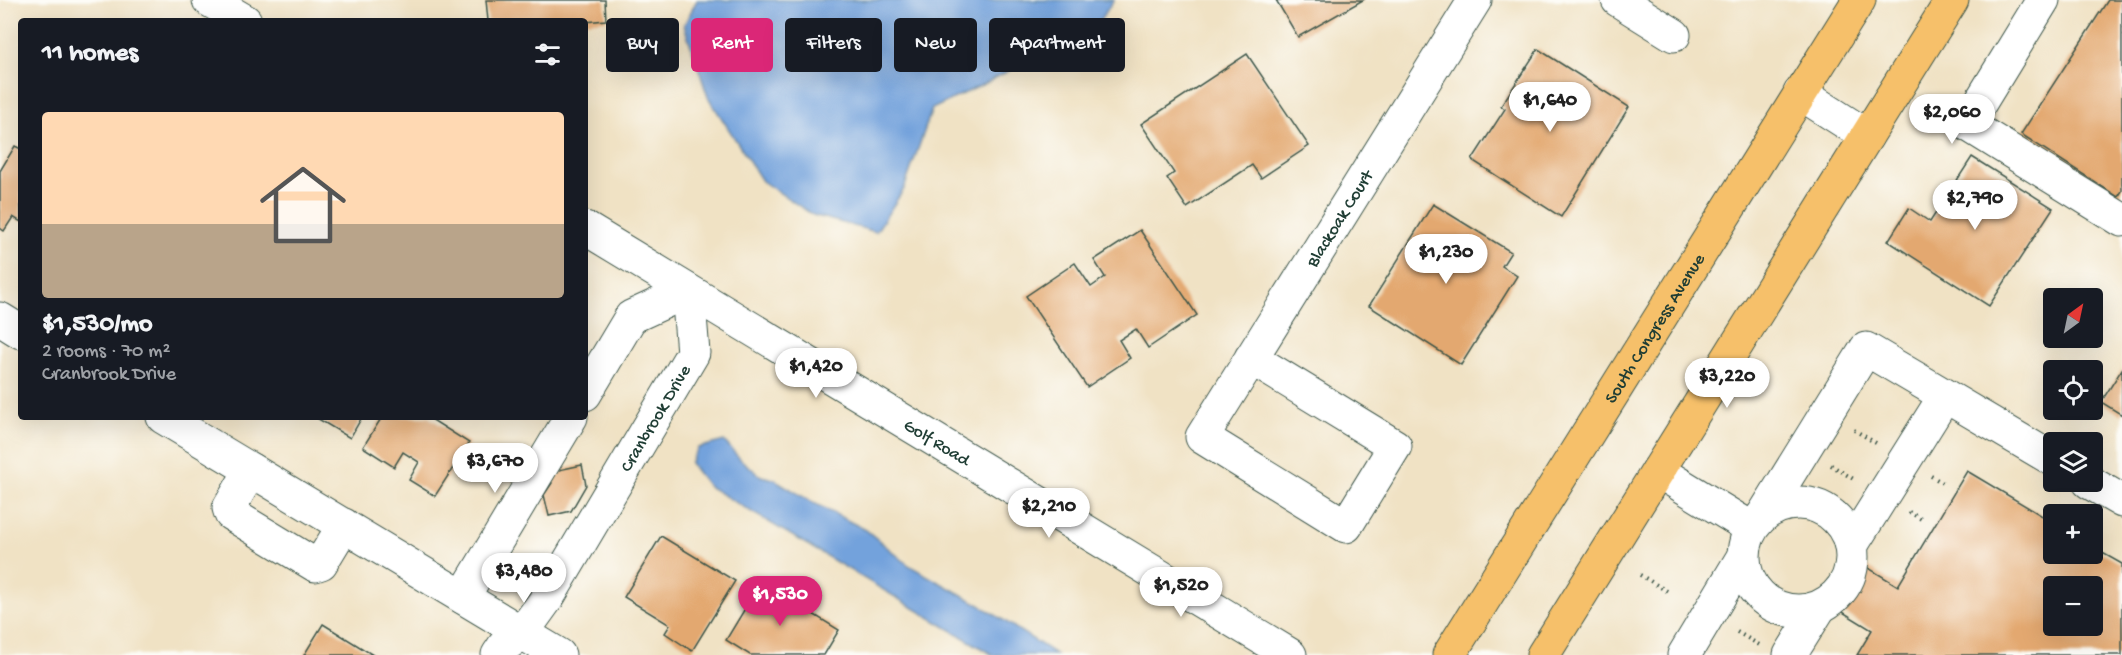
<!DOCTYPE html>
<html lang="en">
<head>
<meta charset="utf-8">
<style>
	:root { --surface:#171b24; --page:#20242c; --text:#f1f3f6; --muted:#9ea1a6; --accent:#db2777 }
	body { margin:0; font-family:"Gochi Hand",sans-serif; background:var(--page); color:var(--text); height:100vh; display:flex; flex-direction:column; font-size:22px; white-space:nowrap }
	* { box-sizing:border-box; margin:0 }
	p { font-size:20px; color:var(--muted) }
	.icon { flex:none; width:33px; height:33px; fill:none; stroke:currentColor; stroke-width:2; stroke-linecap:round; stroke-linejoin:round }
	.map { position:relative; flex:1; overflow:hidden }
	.drawer { position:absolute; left:18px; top:18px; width:570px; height:402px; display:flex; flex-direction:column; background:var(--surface); border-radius:6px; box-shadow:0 6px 24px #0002 }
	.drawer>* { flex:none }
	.hud { position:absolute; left:606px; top:18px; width:570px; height:54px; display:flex; gap:12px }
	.needle { width:39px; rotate:33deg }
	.controls { position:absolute; left:2043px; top:288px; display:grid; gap:12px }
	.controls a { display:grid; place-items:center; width:60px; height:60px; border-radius:6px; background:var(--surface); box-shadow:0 6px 24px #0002; font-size:30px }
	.price { position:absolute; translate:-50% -51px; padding:0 14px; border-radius:21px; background:#fff; color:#222; font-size:20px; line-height:39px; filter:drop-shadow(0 2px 3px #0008) }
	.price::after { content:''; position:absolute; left:50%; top:36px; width:18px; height:14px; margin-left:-9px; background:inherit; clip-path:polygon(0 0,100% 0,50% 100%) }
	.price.current { background:var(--accent); color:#fff }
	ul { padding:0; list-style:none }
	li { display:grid; align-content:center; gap:12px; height:318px; padding:0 24px }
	li span { display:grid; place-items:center; height:186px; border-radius:6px; color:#555 }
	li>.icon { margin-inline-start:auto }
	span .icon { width:108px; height:108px; fill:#fffc; stroke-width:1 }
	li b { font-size:26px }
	h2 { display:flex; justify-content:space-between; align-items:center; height:72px; padding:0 24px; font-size:26px }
	.pill { padding:0 21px; border-radius:6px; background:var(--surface); box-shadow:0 6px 24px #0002; font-size:21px; line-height:54px }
	.pill.current { background:var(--accent); color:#fff }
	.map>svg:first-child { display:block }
	.water { fill:#73a2dc; stroke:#497088; stroke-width:1.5 }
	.building { fill:#e3a870; fill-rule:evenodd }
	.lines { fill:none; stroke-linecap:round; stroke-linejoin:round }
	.minor-casing { stroke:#3e564a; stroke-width:35 }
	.major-casing { stroke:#3e564a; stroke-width:35 }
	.path { stroke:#3e564a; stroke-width:4; stroke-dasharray:1.5 4.5; stroke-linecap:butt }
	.minor { stroke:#fff; stroke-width:33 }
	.major { stroke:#f6c06b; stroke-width:33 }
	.labels { text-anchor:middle; stroke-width:4.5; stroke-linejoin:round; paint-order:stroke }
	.street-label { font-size:18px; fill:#1f3d34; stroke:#fdfcf7 }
</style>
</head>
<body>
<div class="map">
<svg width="2122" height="655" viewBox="0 0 2122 655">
	<rect width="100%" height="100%" fill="#fdfcf7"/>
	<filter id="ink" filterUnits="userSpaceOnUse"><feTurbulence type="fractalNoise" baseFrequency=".0167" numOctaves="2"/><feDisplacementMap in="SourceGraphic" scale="12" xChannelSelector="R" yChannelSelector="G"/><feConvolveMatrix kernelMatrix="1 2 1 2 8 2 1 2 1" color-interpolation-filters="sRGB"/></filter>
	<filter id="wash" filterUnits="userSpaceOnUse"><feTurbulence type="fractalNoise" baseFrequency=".008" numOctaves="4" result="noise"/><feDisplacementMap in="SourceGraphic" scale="24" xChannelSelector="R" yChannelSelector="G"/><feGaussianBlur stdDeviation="1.35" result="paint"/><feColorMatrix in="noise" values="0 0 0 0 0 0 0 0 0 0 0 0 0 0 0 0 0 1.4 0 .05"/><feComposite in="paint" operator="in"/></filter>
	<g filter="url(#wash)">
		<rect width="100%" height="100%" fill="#f0e2c4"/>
		<g class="water">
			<polygon points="697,0 1114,0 1099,22 986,83 932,109 904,189 876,232 813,215 762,181 708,97 684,25"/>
			<polygon points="724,441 741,460 761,476 774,479 810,501 866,530 910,566 980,605 1057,655 993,655 708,486 690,463 698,448"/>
		</g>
		<g id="blocks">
			<g class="building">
				<polygon points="486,0 605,0 606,20 585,22 488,21"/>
				<polygon points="1276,0 1363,0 1298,37"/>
				<polygon points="2108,0 2122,0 2122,191 2118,197 2021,134"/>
				<polygon points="1538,49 1629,107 1561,217 1472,160 1505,109 1501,106"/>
				<polygon points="1247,54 1309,146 1261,178 1252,165 1187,208 1167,178 1174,173 1141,124"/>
				<polygon points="15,146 21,149 21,222 13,217 4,231 0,228 0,171"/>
				<polygon points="1972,157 2053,208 1989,306 1888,241 1909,208 1930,222"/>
				<polygon points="1433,204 1511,252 1502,266 1517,276 1461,365 1369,306"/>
				<polygon points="1140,230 1197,315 1148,348 1136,329 1119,340 1130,358 1087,387 1026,296 1075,263 1091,287 1105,277 1094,260"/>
				<polygon points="2122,369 2122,415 2101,402"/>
				<polygon points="315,417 362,417 350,438"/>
				<polygon points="382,417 428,417 469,443 435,496 409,480 419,462 403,452 394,467 363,447"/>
				<polygon points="582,465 586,485 571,511 549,516 544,495 552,483 547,480 555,467 559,470"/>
				<path d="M 1967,471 L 2054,523 L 2054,554 L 2092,554 L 2092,547 L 2122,564 L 2122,655 L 1857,655 L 1872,630 L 1841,611 L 1867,567 L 1898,586 ZM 2054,586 L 2092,586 L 2092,626 L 2054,626 Z"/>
				<polygon points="661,536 735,581 692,651 665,633 670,625 624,597"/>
				<polygon points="761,582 839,630 824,655 750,655 726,640"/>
				<polygon points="323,624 373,655 304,655"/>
			</g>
		</g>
	</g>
	<g filter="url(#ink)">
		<use href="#blocks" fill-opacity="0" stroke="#3e564a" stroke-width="1.5"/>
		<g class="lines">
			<defs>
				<g id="minor">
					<polyline points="209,0 245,21"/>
					<polyline points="1618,0 1674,35"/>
					<polyline points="2043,0 1967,124 2122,220"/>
					<polyline points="1800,93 1867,136"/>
					<path id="s1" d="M 585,228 L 1290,655"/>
					<polyline points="0,319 21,332"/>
					<path id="s2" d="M 1251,358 L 1395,446 L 1346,526 L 1202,437 L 1475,0"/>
					<polyline points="585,394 631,317 688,291"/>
					<polyline points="163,417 559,655"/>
					<polyline points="251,470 229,508 231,514 315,565 321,563 344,525"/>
					<polyline points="1658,471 1751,528"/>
					<polyline points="2089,482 2122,501"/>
					<circle cx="1798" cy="557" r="54"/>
					<polyline points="1764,514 1866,349 2054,460"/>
					<polyline points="1851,546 1945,396"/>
					<polyline points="463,597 571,417"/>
					<path id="s3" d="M 498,655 L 504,646 L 522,633 L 548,597 L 693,353 L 688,291"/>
					<polyline points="1684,655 1743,557"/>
					<polyline points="1790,655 1820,607"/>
				</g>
				<g id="major">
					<path id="s4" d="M 1449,655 L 1859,0"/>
					<polyline points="1543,655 1952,0"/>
				</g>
			</defs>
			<use href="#minor" class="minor-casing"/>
			<use href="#major" class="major-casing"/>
			<g class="path">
				<polyline points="1854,430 1876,443"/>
				<polyline points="1831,465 1855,480"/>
				<polyline points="1931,476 1943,483"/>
				<polyline points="1909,512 1921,519"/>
				<polyline points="1640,575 1667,591"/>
				<polyline points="1737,632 1761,646"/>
			</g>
			<use href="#minor" class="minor"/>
			<use href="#major" class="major"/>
		</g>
	</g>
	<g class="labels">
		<g class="street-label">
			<text dy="6" stroke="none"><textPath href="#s2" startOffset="690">Blackoak Court</textPath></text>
			<text dy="6" stroke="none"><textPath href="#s4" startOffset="386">South Congress Avenue</textPath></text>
			<text dy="6" stroke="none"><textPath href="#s3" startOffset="286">Cranbrook Drive</textPath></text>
			<text dy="6" stroke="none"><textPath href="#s1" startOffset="412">Golf Road</textPath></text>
		</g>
	</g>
</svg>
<div class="controls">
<a><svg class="needle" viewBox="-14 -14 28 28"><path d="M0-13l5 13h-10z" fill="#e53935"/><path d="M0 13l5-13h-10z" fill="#9ea1a6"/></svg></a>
<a><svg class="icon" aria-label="locate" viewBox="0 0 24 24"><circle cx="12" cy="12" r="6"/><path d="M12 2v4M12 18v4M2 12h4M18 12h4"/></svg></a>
<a><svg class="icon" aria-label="layers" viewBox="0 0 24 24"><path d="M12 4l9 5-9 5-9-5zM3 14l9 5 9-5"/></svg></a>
<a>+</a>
<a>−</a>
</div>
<b class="price" style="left:1550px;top:133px">$1,640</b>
<b class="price" style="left:1952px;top:145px">$2,060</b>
<b class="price" style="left:1975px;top:231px">$2,790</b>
<b class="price" style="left:1446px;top:285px">$1,230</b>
<b class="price" style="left:816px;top:399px">$1,420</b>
<b class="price" style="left:1727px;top:409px">$3,220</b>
<b class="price" style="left:495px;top:494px">$3,670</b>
<b class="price" style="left:1049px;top:539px">$2,210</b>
<b class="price" style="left:524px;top:604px">$3,480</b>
<b class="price" style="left:1181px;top:618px">$1,520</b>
<b class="price current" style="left:780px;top:627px">$1,530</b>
<div class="hud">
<a class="pill">Buy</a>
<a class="pill current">Rent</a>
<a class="pill">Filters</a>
<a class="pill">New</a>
<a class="pill">Apartment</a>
</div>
<section class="drawer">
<h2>11 homes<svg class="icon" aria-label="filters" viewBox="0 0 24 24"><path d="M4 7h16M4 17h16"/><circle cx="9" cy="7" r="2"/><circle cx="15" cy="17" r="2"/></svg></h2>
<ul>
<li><span style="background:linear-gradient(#ffd9b3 60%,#b9a48a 0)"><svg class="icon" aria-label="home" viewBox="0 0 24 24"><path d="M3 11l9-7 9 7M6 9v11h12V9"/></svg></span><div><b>$1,530/mo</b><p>2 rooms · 70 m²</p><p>Cranbrook Drive</p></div></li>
</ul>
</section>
</div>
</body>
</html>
